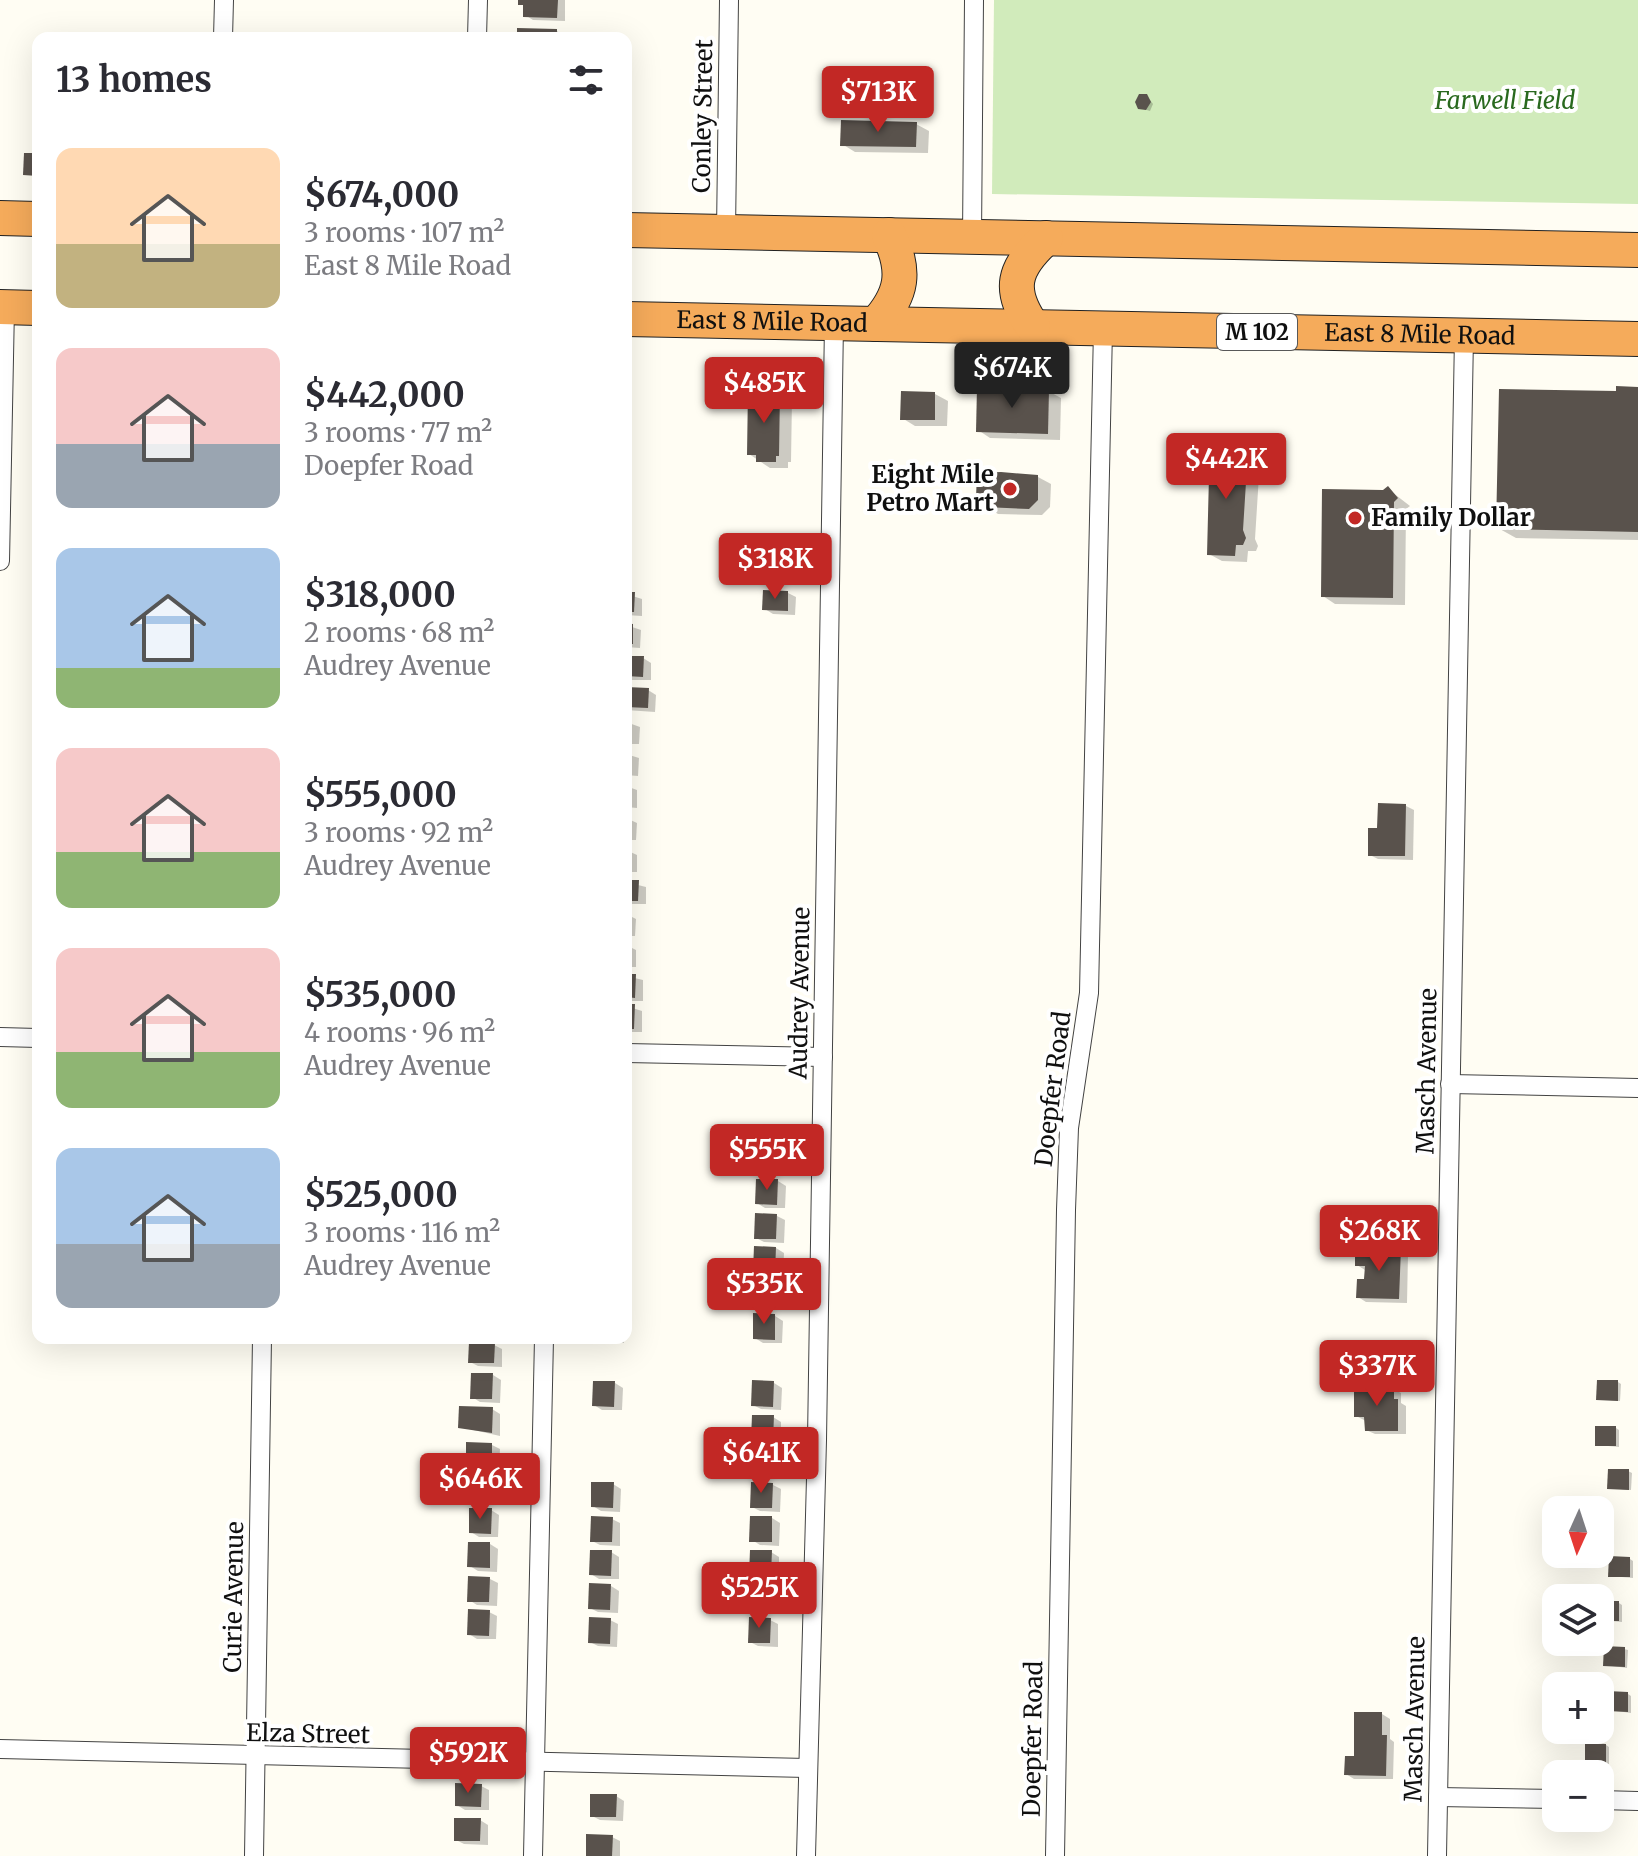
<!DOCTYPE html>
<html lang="en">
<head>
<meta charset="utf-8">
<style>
	:root { --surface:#fff; --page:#f2f2f3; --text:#2b2b33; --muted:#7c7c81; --accent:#c22825 }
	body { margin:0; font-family:Merriweather,serif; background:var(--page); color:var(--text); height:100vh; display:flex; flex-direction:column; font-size:30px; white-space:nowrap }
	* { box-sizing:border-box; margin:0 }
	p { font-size:26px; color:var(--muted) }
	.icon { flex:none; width:44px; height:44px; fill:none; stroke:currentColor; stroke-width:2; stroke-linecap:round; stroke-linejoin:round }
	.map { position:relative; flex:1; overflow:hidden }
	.sheet { position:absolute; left:32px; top:32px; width:600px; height:1312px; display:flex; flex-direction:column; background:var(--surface); border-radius:16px; box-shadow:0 8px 32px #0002 }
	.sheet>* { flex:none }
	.needle { width:52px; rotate:183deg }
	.controls { position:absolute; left:1542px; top:1496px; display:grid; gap:16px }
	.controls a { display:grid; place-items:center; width:72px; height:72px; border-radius:16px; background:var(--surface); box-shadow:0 8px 32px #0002; font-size:40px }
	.price { position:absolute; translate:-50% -68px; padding:0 18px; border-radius:8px; background:var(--accent); color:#fff; font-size:26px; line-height:52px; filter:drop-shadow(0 2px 4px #0008) }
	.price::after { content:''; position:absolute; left:50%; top:48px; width:24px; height:18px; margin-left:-12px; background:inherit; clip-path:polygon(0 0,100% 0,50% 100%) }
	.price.selected { background:#222; color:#fff }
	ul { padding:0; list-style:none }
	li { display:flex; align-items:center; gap:24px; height:200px; padding:0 24px }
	li span { display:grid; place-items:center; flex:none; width:224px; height:160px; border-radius:16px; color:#555 }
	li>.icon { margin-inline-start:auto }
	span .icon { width:96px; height:96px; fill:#fffc; stroke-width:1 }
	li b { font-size:34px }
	h2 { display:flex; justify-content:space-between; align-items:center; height:96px; padding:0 24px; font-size:34px }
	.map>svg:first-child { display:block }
	.green { fill:#d1ebbb }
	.shadow { fill:#0003 }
	.building { fill:#59524c }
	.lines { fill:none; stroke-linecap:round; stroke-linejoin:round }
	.street-casing { stroke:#434343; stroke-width:20 }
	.highway-casing { stroke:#212121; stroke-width:36 }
	.street { stroke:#fff; stroke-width:18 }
	.highway { stroke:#f5ab5b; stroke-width:34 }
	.poi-dot { fill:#c22825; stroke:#fff; stroke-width:3 }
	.labels { text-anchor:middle; stroke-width:8; stroke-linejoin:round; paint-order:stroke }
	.shield { fill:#fff; stroke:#585858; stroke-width:2 }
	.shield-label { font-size:22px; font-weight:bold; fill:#101010 }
	.park-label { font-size:24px; font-style:italic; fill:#29691e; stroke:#fff }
	.street-label { font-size:24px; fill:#101010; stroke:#fff }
	.poi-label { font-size:24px; font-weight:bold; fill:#101010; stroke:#fff; text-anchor:end }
</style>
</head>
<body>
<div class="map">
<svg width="1638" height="1856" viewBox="0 0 1638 1856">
	<rect width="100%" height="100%" fill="#fffdf3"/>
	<polygon class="green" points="994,0 1638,0 1638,204 992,194"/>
	<g class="shadow">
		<polygon points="520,0 565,0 565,21 533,20 525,15 525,7"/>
		<polygon points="557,31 565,38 519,38"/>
		<polygon points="1147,96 1153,104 1150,111 1140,108"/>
		<polygon points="916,124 929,131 928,153 855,152 842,144"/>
		<polygon points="1638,389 1638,540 1516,538 1498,528"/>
		<polygon points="1048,391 1061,398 1060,440 990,438 978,430"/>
		<polygon points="780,392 792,399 791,462 788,462 788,468 770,468 749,454"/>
		<polygon points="935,394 948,401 947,426 915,426 902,418"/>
		<polygon points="1243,452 1255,459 1255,473 1259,475 1255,539 1258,546 1256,551 1248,551 1247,562 1222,561 1209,554 1211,478 1206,475"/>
		<polygon points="1038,477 1051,484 1050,507 1042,515 998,514 985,506"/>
		<polygon points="1388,489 1410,506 1406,509 1405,605 1335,604 1323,596"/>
		<polygon points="788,593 796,597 795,615 773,614 765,609"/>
		<polygon points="626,594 642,599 642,616 626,615"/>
		<polygon points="626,625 641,630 640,648 626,647"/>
		<polygon points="626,658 643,658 651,663 651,680 626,680"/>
		<polygon points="626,689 648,690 656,695 655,712 626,710"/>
		<polygon points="626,722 640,727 639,744 626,744"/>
		<polygon points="626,754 639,758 638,776 626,775"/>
		<polygon points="626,786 637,790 637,808 626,807"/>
		<polygon points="1406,806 1414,810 1413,860 1378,859 1370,855 1379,830"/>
		<polygon points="626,818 637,823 636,840 626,840"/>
		<polygon points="626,850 637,855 637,872 626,872"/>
		<polygon points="626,882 646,887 646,904 626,904"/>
		<polygon points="626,914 636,919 635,936 626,936"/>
		<polygon points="626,945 636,950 636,967 626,967"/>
		<polygon points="626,976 643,980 643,1001 626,1001"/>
		<polygon points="626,1006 642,1011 642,1032 626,1032"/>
		<polygon points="778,1181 786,1186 785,1208 765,1208 757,1203"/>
		<polygon points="777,1216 785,1220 784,1243 764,1242 756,1238"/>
		<polygon points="776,1248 784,1253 783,1275 763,1275 755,1270"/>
		<polygon points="1400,1250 1408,1255 1407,1303 1366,1302 1358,1297 1366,1281 1365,1270 1357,1265"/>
		<polygon points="774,1283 782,1287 782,1310 753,1309 745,1304"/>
		<polygon points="775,1316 783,1321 782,1343 763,1343 755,1338"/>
		<polygon points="597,1338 624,1338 624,1343 604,1342"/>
		<polygon points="494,1345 502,1349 502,1367 478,1366 470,1362"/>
		<polygon points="493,1375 501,1380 500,1403 480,1402 472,1397"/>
		<polygon points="1618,1382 1621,1384 1620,1401 1598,1399"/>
		<polygon points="615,1383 623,1388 622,1410 602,1410 594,1405"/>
		<polygon points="774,1383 782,1388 781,1410 761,1409 753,1405"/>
		<polygon points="1393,1389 1401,1393 1401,1403 1406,1406 1406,1434 1375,1434 1366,1430 1366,1421 1356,1416"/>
		<polygon points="492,1409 500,1414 500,1436 460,1427"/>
		<polygon points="773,1417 781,1422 781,1445 761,1444 753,1439"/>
		<polygon points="1616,1428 1619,1430 1619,1447 1597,1445"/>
		<polygon points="492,1445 500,1449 499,1469 476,1469 468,1464"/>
		<polygon points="1628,1471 1632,1473 1631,1490 1609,1488"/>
		<polygon points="492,1477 500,1481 499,1504 480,1503 472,1498"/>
		<polygon points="613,1484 621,1489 620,1512 601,1511 593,1506"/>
		<polygon points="773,1485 781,1489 780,1512 760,1511 752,1507"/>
		<polygon points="491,1510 499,1515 498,1537 479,1537 471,1532"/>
		<polygon points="772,1518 780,1523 779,1546 760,1545 752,1540"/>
		<polygon points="612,1519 620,1523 620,1546 600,1545 592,1541"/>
		<polygon points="490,1544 498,1549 497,1572 478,1571 470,1566"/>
		<polygon points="611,1552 619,1557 619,1579 599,1579 591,1574"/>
		<polygon points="771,1552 779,1557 779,1580 759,1579 751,1574"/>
		<polygon points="1630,1559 1633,1561 1633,1578 1610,1576"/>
		<polygon points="490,1579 498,1583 497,1606 477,1605 469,1600"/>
		<polygon points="611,1586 619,1591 618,1613 598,1612 590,1608"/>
		<polygon points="771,1586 779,1591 778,1613 758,1613 750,1608"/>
		<polygon points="1619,1603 1622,1605 1622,1622 1600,1620"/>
		<polygon points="489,1612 497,1616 496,1639 477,1639 469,1634"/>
		<polygon points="610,1620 618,1624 617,1647 598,1646 590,1642"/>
		<polygon points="770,1620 778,1624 778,1647 758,1646 750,1642"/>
		<polygon points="1624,1649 1628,1650 1627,1668 1605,1665"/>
		<polygon points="1628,1694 1631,1696 1631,1713 1609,1710"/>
		<polygon points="1382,1714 1390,1719 1390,1739 1394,1742 1393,1779 1354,1779 1346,1774"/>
		<polygon points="1606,1745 1609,1747 1609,1764 1587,1762"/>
		<polygon points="481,1786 489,1790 489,1810 465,1810 457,1805"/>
		<polygon points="616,1796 624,1801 623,1821 600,1820 592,1816"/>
		<polygon points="480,1820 488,1825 488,1845 464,1844 456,1840"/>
		<polygon points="612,1837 620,1841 620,1856 588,1856"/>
	</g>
	<g class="building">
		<polygon points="518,0 558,0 557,18 523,17 523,5 518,5"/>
		<polygon points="517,28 557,29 557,38 517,38"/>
		<polygon points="1139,94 1147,94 1151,102 1146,110 1138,109 1135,102"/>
		<polygon points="841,120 917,122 916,147 840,146"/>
		<polygon points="24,153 38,153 38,176 23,175"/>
		<polygon points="1616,386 1638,387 1638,532 1496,529 1499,389 1616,391"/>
		<polygon points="977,387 1049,389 1048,434 976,432"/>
		<polygon points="748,389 780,390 779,456 776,456 776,462 756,462 756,455 747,455"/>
		<polygon points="901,391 935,392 935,420 900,420"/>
		<polygon points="1209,449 1243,450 1243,466 1247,466 1243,530 1246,538 1243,545 1236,545 1235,556 1207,555 1209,476 1204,476"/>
		<polygon points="1001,472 1038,475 1038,500 1029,509 984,507 976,498 977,473"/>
		<polygon points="1388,486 1398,498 1394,502 1393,598 1321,597 1322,489 1383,490"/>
		<polygon points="763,590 788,591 788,611 762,610"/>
		<polygon points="626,592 635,592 634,612 626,612"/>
		<polygon points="626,623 633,624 633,644 626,644"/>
		<polygon points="626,656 644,656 643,677 626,676"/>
		<polygon points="626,687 649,688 648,708 626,707"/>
		<rect x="626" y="720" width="6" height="20"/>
		<rect x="626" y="752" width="5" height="20"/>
		<polygon points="626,784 630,784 629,804 626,804"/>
		<polygon points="1378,803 1406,804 1405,856 1368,856 1368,828 1377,828"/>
		<rect x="626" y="816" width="3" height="23"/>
		<polygon points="626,848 630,848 629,869 626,869"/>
		<polygon points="626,880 639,880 638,901 626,901"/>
		<polygon points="626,974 636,974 635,998 626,997"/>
		<polygon points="626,1004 635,1004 634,1029 626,1029"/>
		<polygon points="756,1179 778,1179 777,1205 755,1204"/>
		<polygon points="755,1213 777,1214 776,1239 754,1239"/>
		<polygon points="754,1246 776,1247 775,1272 753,1271"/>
		<polygon points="1355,1247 1401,1248 1399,1299 1356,1298 1357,1279 1364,1279 1365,1266 1355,1266"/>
		<polygon points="744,1280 775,1281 775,1306 743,1305"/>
		<polygon points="753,1313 775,1314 775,1340 753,1339"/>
		<polygon points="469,1342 495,1343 494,1363 468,1363"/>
		<polygon points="471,1373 493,1373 492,1399 470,1399"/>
		<polygon points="752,1380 774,1381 773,1407 751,1406"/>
		<polygon points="1597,1380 1618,1380 1618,1401 1596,1400"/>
		<polygon points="593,1381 615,1381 614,1407 592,1406"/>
		<polygon points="1354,1387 1394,1387 1394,1399 1398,1399 1398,1431 1365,1431 1364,1417 1354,1417"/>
		<polygon points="459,1406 493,1407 492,1433 458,1428"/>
		<polygon points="752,1415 774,1415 773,1441 751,1440"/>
		<rect x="1595" y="1426" width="21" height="20"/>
		<polygon points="466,1442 492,1443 492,1466 466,1465"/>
		<polygon points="1608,1469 1629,1469 1629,1490 1607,1489"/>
		<polygon points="470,1474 492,1475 492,1500 470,1500"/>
		<polygon points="591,1482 614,1482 613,1508 591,1507"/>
		<polygon points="751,1482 773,1483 772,1508 750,1508"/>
		<polygon points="469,1508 492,1508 491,1534 469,1533"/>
		<polygon points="591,1516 613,1517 612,1542 590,1542"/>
		<polygon points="750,1516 772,1516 772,1542 749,1542"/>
		<polygon points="468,1542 490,1542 490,1568 467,1567"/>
		<polygon points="590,1550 612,1550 611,1576 589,1575"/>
		<polygon points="750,1550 772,1550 771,1576 749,1575"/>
		<polygon points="1609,1556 1630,1557 1630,1577 1608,1577"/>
		<polygon points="468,1576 490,1577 489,1602 467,1602"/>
		<polygon points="589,1583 611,1584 610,1610 588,1609"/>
		<polygon points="749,1583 771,1584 771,1610 748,1609"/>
		<rect x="1600" y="1601" width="19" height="20"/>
		<polygon points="468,1609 490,1610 489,1636 467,1635"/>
		<polygon points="589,1617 611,1618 610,1644 588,1643"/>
		<polygon points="749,1617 771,1618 770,1643 748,1643"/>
		<polygon points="1604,1646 1625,1647 1625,1667 1603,1666"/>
		<polygon points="1607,1691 1628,1692 1628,1712 1607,1711"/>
		<polygon points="1354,1712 1382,1712 1382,1735 1387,1735 1386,1776 1344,1775 1345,1756 1354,1756"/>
		<polygon points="1585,1743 1606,1744 1606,1764 1585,1763"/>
		<polygon points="455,1783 482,1784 481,1807 455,1806"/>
		<polygon points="590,1794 617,1794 616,1817 590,1817"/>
		<polygon points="454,1818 481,1818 480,1841 454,1841"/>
		<polygon points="586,1834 613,1835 612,1856 586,1856"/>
	</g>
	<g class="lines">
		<defs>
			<g id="street">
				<polyline points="223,38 224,0"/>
				<polyline points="477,38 478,0"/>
				<polyline points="726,232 729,0"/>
				<polyline points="972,237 974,0"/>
				<polyline points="0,561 5,307"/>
				<polyline points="0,1037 38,1038"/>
				<polyline points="626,1053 823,1057"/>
				<polyline points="1450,1084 1638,1088"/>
				<polyline points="0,1749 807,1768"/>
				<polyline points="1438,1797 1556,1799"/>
				<polyline points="1600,1800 1638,1801"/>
				<polyline points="254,1856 262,1338"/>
				<polyline points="533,1856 544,1338"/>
				<polyline points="806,1856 817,1440 834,323"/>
				<polyline points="1055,1856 1066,1210 1069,1128 1089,993 1103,329"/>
				<polyline points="1437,1856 1464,336"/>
			</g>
			<g id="highway">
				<polyline points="0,218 38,219"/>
				<polyline points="626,230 1638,250"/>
				<polyline points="0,307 38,308"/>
				<path id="s1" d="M 626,319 L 1638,339"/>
				<path d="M 876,324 C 903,294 906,271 889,235"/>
				<path d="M 1033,327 C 1007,290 1013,268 1046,238"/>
			</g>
		</defs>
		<use href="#street" class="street-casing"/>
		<use href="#highway" class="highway-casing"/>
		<use href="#street" class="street"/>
		<use href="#highway" class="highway"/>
	</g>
	<g class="poi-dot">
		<circle cx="1010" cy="489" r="8"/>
		<circle cx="1355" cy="518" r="8"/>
	</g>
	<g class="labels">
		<rect class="shield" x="1217" y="314" width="80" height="36" rx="6"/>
		<g class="shield-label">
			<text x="1257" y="340">M 102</text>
		</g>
		<g class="park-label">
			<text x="1505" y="109">Farwell Field</text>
		</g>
		<g class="street-label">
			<text transform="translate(703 116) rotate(-89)" y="8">Conley Street</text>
			<text dy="8" stroke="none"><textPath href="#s1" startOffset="146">East 8 Mile Road</textPath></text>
			<text dy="8" stroke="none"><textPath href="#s1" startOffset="794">East 8 Mile Road</textPath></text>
			<text transform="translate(800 993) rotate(-89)" y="8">Audrey Avenue</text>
			<text transform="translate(1427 1071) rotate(-89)" y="8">Masch Avenue</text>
			<text transform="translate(1053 1089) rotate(-83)" y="8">Doepfer Road</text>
			<text transform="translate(234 1597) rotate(-89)" y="8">Curie Avenue</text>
			<text transform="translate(1415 1719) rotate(-89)" y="8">Masch Avenue</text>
			<text transform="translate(308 1734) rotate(1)" y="8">Elza Street</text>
			<text transform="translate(1033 1739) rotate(-89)" y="8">Doepfer Road</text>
		</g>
		<g class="poi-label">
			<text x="994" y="483">Eight Mile<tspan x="994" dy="28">Petro Mart</tspan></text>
			<text x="1371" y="526" text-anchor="start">Family Dollar</text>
		</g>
	</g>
</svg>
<div class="controls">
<a><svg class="needle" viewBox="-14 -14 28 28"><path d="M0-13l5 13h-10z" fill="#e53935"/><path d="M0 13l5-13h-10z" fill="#7c7c81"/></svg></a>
<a><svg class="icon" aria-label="layers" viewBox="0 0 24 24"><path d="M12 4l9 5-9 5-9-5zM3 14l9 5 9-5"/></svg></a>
<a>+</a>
<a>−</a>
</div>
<b class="price" style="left:878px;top:134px">$713K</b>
<b class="price selected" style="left:1012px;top:410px">$674K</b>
<b class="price" style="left:764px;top:425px">$485K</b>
<b class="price" style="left:1226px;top:501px">$442K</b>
<b class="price" style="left:775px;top:601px">$318K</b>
<b class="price" style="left:767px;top:1192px">$555K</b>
<b class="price" style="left:1379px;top:1273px">$268K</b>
<b class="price" style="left:764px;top:1326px">$535K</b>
<b class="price" style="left:1377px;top:1408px">$337K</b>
<b class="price" style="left:761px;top:1495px">$641K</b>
<b class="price" style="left:480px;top:1521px">$646K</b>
<b class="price" style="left:759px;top:1630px">$525K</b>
<b class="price" style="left:468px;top:1795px">$592K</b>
<section class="sheet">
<h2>13 homes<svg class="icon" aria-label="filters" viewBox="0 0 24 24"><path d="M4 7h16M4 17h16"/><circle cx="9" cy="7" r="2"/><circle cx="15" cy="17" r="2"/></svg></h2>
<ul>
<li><span style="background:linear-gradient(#ffd9b3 60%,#c2b280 0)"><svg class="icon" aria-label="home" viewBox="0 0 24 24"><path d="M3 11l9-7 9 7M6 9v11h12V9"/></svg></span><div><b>$674,000</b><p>3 rooms · 107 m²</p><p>East 8 Mile Road</p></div></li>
<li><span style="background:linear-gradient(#f6c9c9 60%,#9aa5b1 0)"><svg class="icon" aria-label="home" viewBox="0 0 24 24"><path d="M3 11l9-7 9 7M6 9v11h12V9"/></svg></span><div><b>$442,000</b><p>3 rooms · 77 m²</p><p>Doepfer Road</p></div></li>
<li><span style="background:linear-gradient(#a9c7e8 75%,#8fb573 0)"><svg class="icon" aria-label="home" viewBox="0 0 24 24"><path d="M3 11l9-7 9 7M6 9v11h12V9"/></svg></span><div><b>$318,000</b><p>2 rooms · 68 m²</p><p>Audrey Avenue</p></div></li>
<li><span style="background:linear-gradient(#f6c9c9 65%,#8fb573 0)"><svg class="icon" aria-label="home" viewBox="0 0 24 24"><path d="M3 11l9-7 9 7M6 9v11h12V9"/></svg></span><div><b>$555,000</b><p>3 rooms · 92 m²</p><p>Audrey Avenue</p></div></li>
<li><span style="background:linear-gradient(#f6c9c9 65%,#8fb573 0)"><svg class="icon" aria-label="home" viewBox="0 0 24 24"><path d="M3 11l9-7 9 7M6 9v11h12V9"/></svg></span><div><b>$535,000</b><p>4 rooms · 96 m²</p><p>Audrey Avenue</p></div></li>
<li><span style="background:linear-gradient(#a9c7e8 60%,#9aa5b1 0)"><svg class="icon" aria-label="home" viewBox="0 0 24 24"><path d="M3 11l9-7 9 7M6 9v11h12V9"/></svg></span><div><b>$525,000</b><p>3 rooms · 116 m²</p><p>Audrey Avenue</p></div></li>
</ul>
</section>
</div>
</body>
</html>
